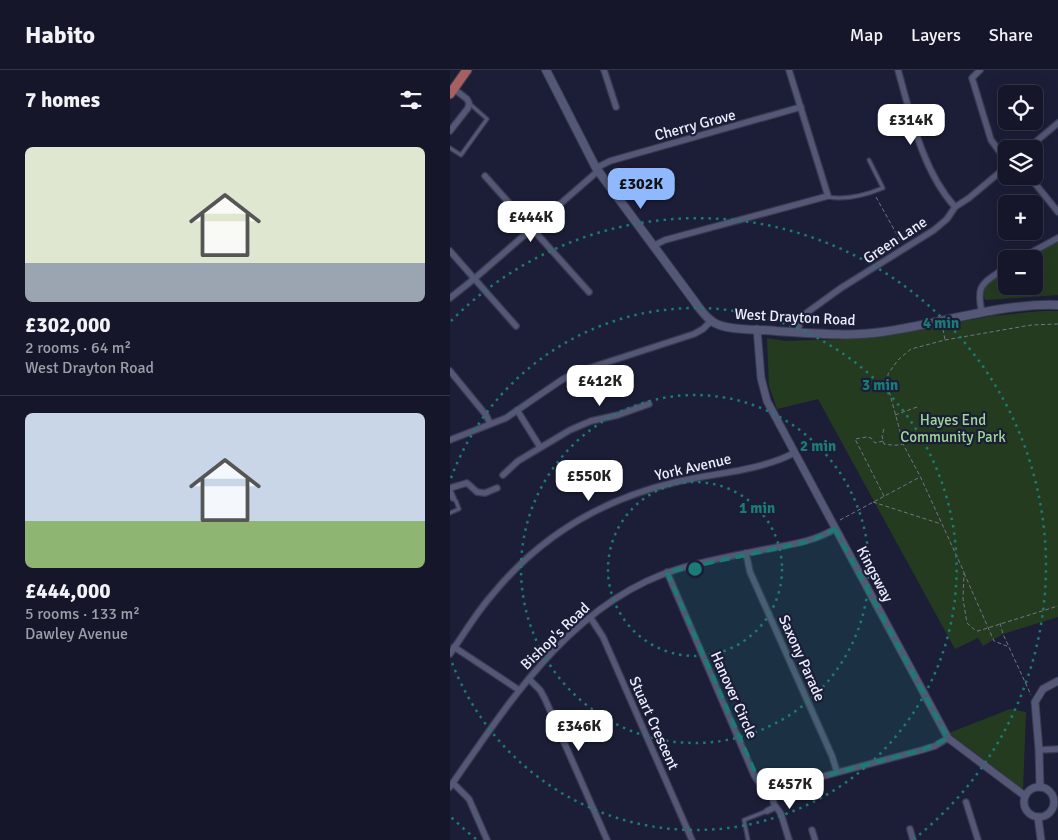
<!DOCTYPE html>
<html lang="en">
<head>
<meta charset="utf-8">
<style>
	:root { --surface:#15162a; --page:#222336; --text:#f1f3f6; --muted:#9d9fa8; --line:#343547; --accent:#8fb8fd }
	body { margin:0; font-family:Signika,sans-serif; background:var(--page); color:var(--text); height:100vh; display:flex; flex-direction:column; font-size:19px; white-space:nowrap }
	* { box-sizing:border-box; margin:0 }
	p { font-size:16px; color:var(--muted) }
	.icon { flex:none; width:28px; height:28px; fill:none; stroke:currentColor; stroke-width:2; stroke-linecap:round; stroke-linejoin:round }
	.map { position:relative; flex:1; overflow:hidden }
	.side { display:flex; flex-direction:column; background:var(--surface); width:450px }
	.side>* { flex:none }
	.controls { position:absolute; left:548px; top:15px; display:grid; gap:10px }
	.controls a { display:grid; place-items:center; width:45px; height:45px; border-radius:8px; background:var(--surface); box-shadow:0 5px 20px #0002,0 0 0 1px var(--line); font-size:25px }
	.price { position:absolute; translate:-50% -42px; padding:0 11px; border-radius:10px; background:#fff; color:#222; font-size:16px; line-height:32px; filter:drop-shadow(0 1px 2px #0008) }
	.price::after { content:''; position:absolute; left:50%; top:30px; width:15px; height:11px; margin-left:-8px; background:inherit; clip-path:polygon(0 0,100% 0,50% 100%) }
	.price.active { background:var(--accent); color:#111 }
	ul { padding:0; list-style:none }
	li { display:grid; align-content:center; gap:10px; height:265px; padding:0 25px }
	li+li { border-top:1px solid var(--line) }
	li span { display:grid; place-items:center; height:155px; border-radius:8px; color:#555 }
	li>.icon { margin-inline-start:auto }
	span .icon { width:90px; height:90px; fill:#fffc; stroke-width:1 }
	li b { font-size:21px }
	h2 { display:flex; justify-content:space-between; align-items:center; height:60px; padding:0 25px; font-size:21px }
	header { display:flex; align-items:center; gap:30px; box-sizing:border-box; height:70px; padding:0 25px; background:var(--surface); border-bottom:1px solid var(--line) }
	header strong { font-size:24px }
	nav { display:flex; gap:28px; margin-inline-start:auto; font-size:18px }
	main { display:flex; flex:1; min-height:0 }
	.map>svg:first-child { display:block }
	.green { fill:#243b20 }
	.lines { fill:none; stroke-linecap:round; stroke-linejoin:round }
	.service-casing { stroke:#393a4f; stroke-width:5.5 }
	.minor-casing { stroke:#393a4f; stroke-width:8 }
	.tertiary-casing { stroke:#393a4f; stroke-width:9 }
	.secondary-casing { stroke:#393a4f; stroke-width:10 }
	.primary-casing { stroke:#393a4f; stroke-width:11 }
	.path { stroke:#72748a; stroke-width:1; stroke-dasharray:4 2.5; stroke-linecap:butt }
	.service { stroke:#545776; stroke-width:3 }
	.minor { stroke:#545776; stroke-width:5.5 }
	.tertiary { stroke:#545776; stroke-width:7 }
	.secondary { stroke:#545776; stroke-width:8 }
	.primary { stroke:#a75f60; stroke-width:9 }
	.marked { fill:#1a7c75; fill-opacity:0.2; stroke:#1a7c75; stroke-width:4; stroke-dasharray:10 6; stroke-linejoin:round }
	.ring { fill:none; stroke:#1a7c75; stroke-width:2.5; stroke-dasharray:2.5 5 }
	.labels { text-anchor:middle; stroke-width:4.5; stroke-linejoin:round; paint-order:stroke }
	.street-label { font-size:15px; fill:#eceefd; stroke:#1c1e38 }
	.park-label { font-size:15px; fill:#9ed892; stroke:#1c1e38 }
	.centre { fill:#1a7c75; stroke:#1c1e38; stroke-width:2.5 }
	.ring-label { font-size:15px; text-anchor:middle; font-weight:bold; fill:#1a7c75; stroke:#1c1e38; stroke-width:4.5; stroke-linejoin:round; paint-order:stroke }
</style>
</head>
<body>
<header>
<strong>Habito</strong>
<nav><a>Map</a><a>Layers</a><a>Share</a></nav>
</header>
<main>
<section class="side">
<h2>7 homes<svg class="icon" aria-label="filters" viewBox="0 0 24 24"><path d="M4 7h16M4 17h16"/><circle cx="9" cy="7" r="2"/><circle cx="15" cy="17" r="2"/></svg></h2>
<ul>
<li><span style="background:linear-gradient(#dfe7d0 75%,#9aa5b1 0)"><svg class="icon" aria-label="home" viewBox="0 0 24 24"><path d="M3 11l9-7 9 7M6 9v11h12V9"/></svg></span><div><b>£302,000</b><p>2 rooms · 64 m²</p><p>West Drayton Road</p></div></li>
<li><span style="background:linear-gradient(#c9d6e8 70%,#8fb573 0)"><svg class="icon" aria-label="home" viewBox="0 0 24 24"><path d="M3 11l9-7 9 7M6 9v11h12V9"/></svg></span><div><b>£444,000</b><p>5 rooms · 133 m²</p><p>Dawley Avenue</p></div></li>
</ul>
</section>
<div class="map">
<svg width="608" height="770" viewBox="0 0 608 770">
	<rect width="100%" height="100%" fill="#1c1e38"/>
	<g class="green">
		<polygon points="608,170 608,225 535,230 532,219 556,199 556,216 584,216 584,189 572,189"/>
		<polygon points="592,241 608,241 608,547 553,564 533,576 528,568 505,579 368,329 327,339 319,316 317,268 335,271 424,268 542,246"/>
		<polygon points="560,639 576,642 573,719 499,663"/>
	</g>
	<g class="lines">
		<defs>
			<g id="service">
				<polyline points="0,78 11,85 37,49 20,34"/>
				<path d="M 378,127 C 396,130 416,125 433,118 L 419,90"/>
				<polyline points="0,443 9,439 6,431 3,428"/>
				<polyline points="298,770 294,750 317,741"/>
			</g>
			<g id="minor">
				<polyline points="154,0 166,37"/>
				<path d="M 448,0 C 461,46 472,100 505,137"/>
				<polyline points="530,0 522,8 541,70 556,90"/>
				<polyline points="0,61 18,38 19,33 17,29 4,19"/>
				<polyline points="577,79 608,53"/>
				<polyline points="146,98 160,91 351,37"/>
				<polyline points="35,106 139,222"/>
				<polyline points="579,106 608,142"/>
				<polyline points="203,176 215,170 378,126 339,0"/>
				<polyline points="0,181 66,256"/>
				<polyline points="569,189 608,168"/>
				<polyline points="0,228 24,209 148,101"/>
				<path d="M 532,243 C 525,212 534,214 556,197"/>
				<polyline points="348,262 350,250 355,244 391,218 484,160 497,149 505,137 519,128 556,97"/>
				<polyline points="0,301 36,345 40,353"/>
				<polyline points="67,340 90,377"/>
				<polyline points="0,370 56,348 110,311 124,303 244,264 253,259 261,251"/>
				<polyline points="53,405 68,391 120,360 141,351 168,345 199,334"/>
				<polyline points="0,418 17,413 27,422 35,423 47,418"/>
				<polyline points="0,421 3,428"/>
				<polyline points="296,483 300,502 382,686 387,702"/>
				<path d="M 217,502 L 304,705 C 310,716 316,720 329,718 L 472,680 L 485,676 L 498,668"/>
				<polyline points="140,547 153,567 242,770"/>
				<polyline points="4,577 69,620"/>
				<path d="M 0,584 C 14,564 26,543 42,525 C 90,466 153,429 226,412 C 264,403 310,401 344,383"/>
				<polyline points="79,609 90,620 95,629 157,770"/>
				<polyline points="589,680 608,679"/>
				<polyline points="3,713 19,729 37,770"/>
				<path d="M 0,717 C 59,632 123,531 228,499 C 257,490 287,485 317,479 C 343,474 362,472 385,459"/>
				<polyline points="320,719 324,734 331,744 339,770"/>
				<polyline points="516,732 528,770"/>
				<polyline points="317,741 325,737"/>
				<polyline points="460,759 463,770"/>
				<polyline points="362,760 365,770"/>
			</g>
			<g id="tertiary">
				<polyline points="307,259 311,308 317,331 498,668 575,726"/>
				<circle cx="589" cy="732" r="15"/>
				<polyline points="590,717 589,680 585,632 593,619 608,611"/>
				<polyline points="588,747 591,770"/>
			</g>
			<path id="secondary" d="M 96,0 L 146,98 L 245,232 C 250,239 255,247 263,252 C 276,261 309,259 326,261 C 359,263 399,267 432,262 C 491,254 548,233 608,235"/>
			<polyline id="primary" points="0,24 17,0"/>
		</defs>
		<use href="#service" class="service-casing"/>
		<use href="#minor" class="minor-casing"/>
		<use href="#tertiary" class="tertiary-casing"/>
		<use href="#secondary" class="secondary-casing"/>
		<use href="#primary" class="primary-casing"/>
		<g class="path">
			<polyline points="426,127 451,172"/>
			<polyline points="608,254 581,255 495,270 461,279 448,290 438,304 438,317 454,376 470,406 514,502 513,529 517,553 525,560 528,561 608,536"/>
			<polyline points="493,259 495,270"/>
			<polyline points="445,345 467,337 467,339"/>
			<path d="M 434,359 L 432,366 L 434,374 C 441,375 446,376 453,374"/>
			<polyline points="433,371 425,373 421,368 417,367 405,369 434,426"/>
			<polyline points="423,432 491,454"/>
			<polyline points="390,450 470,407"/>
			<polyline points="514,503 544,571 559,577"/>
			<polyline points="550,553 553,564 581,625"/>
		</g>
		<use href="#service" class="service"/>
		<use href="#minor" class="minor"/>
		<use href="#tertiary" class="tertiary"/>
		<use href="#secondary" class="secondary"/>
		<use href="#primary" class="primary"/>
	</g>
	<path class="marked" d="M 385,459 L 498,668 L 472,680 L 329,718 L 311,716 L 217,502 L 361,471 Z"/>
	<g class="ring">
		<circle cx="245" cy="499" r="87"/>
		<circle cx="245" cy="499" r="174"/>
		<path d="M1 408A261 261 0 1 1 1 590"/>
		<path d="M26 769A348 348 0 0 1 1 747M1 251A348 348 0 1 1 464 769"/>
	</g>
	<g class="labels">
		<g class="street-label">
			<text transform="translate(245 55) rotate(-15)" y="5">Cherry Grove</text>
			<text transform="translate(445 170) rotate(-33)" y="5">Green Lane</text>
			<text transform="translate(345 247) rotate(3)" y="5">West Drayton Road</text>
			<text transform="translate(243 397) rotate(-13)" y="5">York Avenue</text>
			<text transform="translate(425 504) rotate(62)" y="5">Kingsway</text>
			<text transform="translate(105 566) rotate(-44)" y="5">Bishop's Road</text>
			<text transform="translate(352 588) rotate(66)" y="5">Saxony Parade</text>
			<text transform="translate(284 625) rotate(66)" y="5">Hanover Circle</text>
			<text transform="translate(204 653) rotate(66)" y="5">Stuart Crescent</text>
		</g>
		<g class="park-label">
			<text x="503" y="355">Hayes End<tspan x="503" dy="17">Community Park</tspan></text>
		</g>
	</g>
	<circle cx="245" cy="499" r="8" class="centre"/>
	<g class="ring-label">
		<text x="491" y="258">4 min</text>
		<text x="430" y="320">3 min</text>
		<text x="368" y="381">2 min</text>
		<text x="307" y="443">1 min</text>
	</g>
</svg>
<div class="controls">
<a><svg class="icon" aria-label="locate" viewBox="0 0 24 24"><circle cx="12" cy="12" r="6"/><path d="M12 2v4M12 18v4M2 12h4M18 12h4"/></svg></a>
<a><svg class="icon" aria-label="layers" viewBox="0 0 24 24"><path d="M12 4l9 5-9 5-9-5zM3 14l9 5 9-5"/></svg></a>
<a>+</a>
<a>−</a>
</div>
<b class="price" style="left:461px;top:76px">£314K</b>
<b class="price active" style="left:191px;top:140px">£302K</b>
<b class="price" style="left:81px;top:173px">£444K</b>
<b class="price" style="left:150px;top:337px">£412K</b>
<b class="price" style="left:139px;top:432px">£550K</b>
<b class="price" style="left:129px;top:682px">£346K</b>
<b class="price" style="left:340px;top:740px">£457K</b>
</div>
</main>
</body>
</html>
